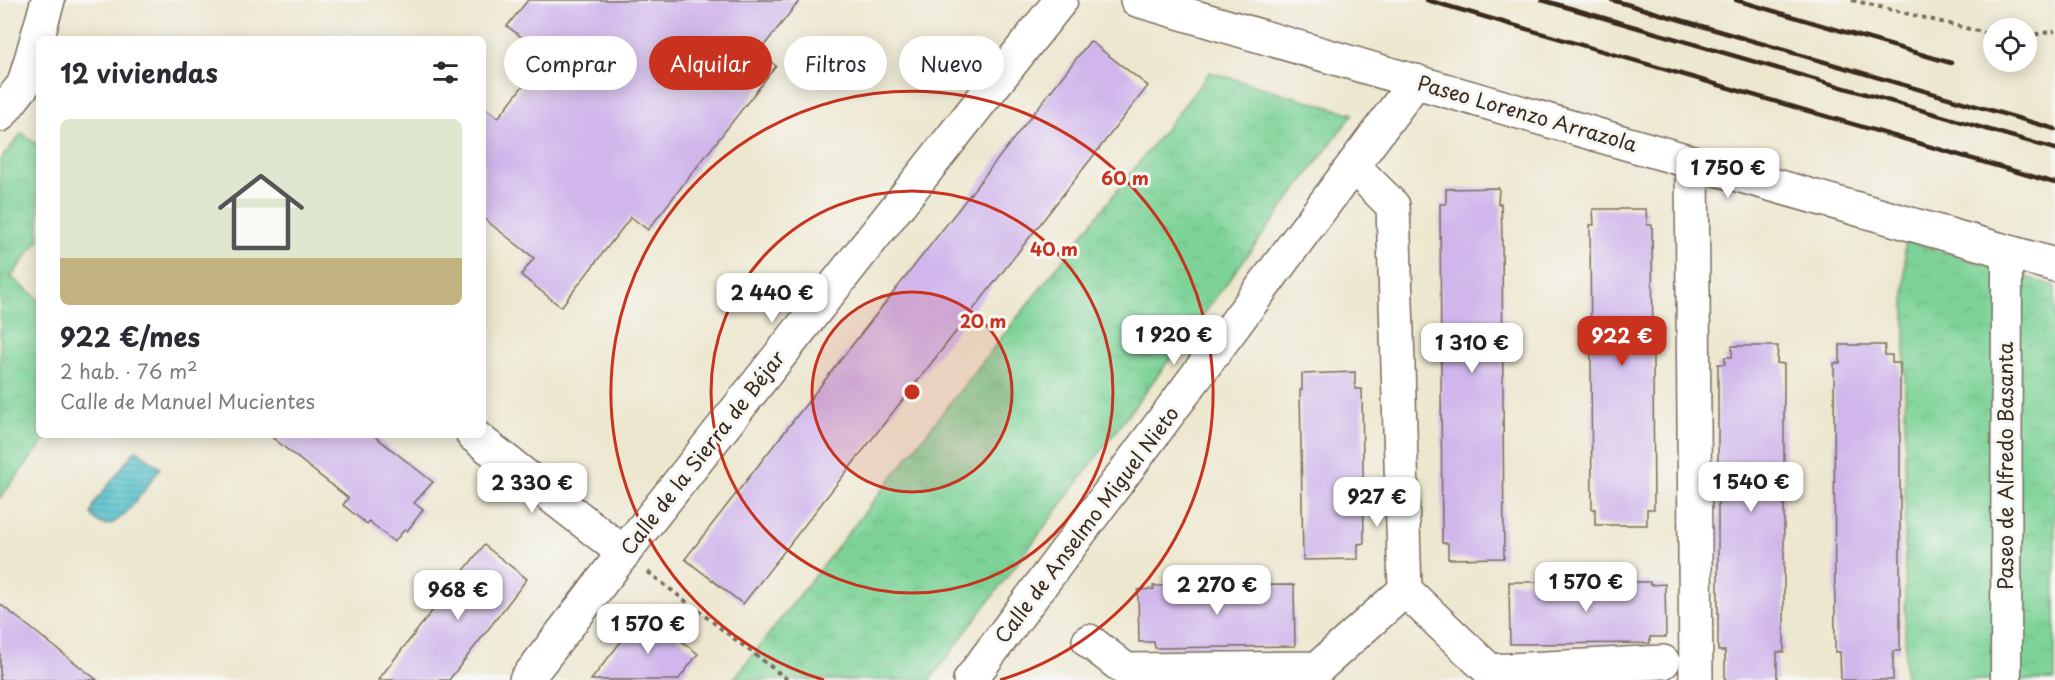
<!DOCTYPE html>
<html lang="es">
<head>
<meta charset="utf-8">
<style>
	:root { --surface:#fff; --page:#f2f2f3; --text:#2b2b33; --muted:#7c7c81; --accent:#c8321e }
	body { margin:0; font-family:"Playpen Sans",sans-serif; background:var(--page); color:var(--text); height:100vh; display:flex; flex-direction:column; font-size:22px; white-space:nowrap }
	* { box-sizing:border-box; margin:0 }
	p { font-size:20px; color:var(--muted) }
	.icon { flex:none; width:33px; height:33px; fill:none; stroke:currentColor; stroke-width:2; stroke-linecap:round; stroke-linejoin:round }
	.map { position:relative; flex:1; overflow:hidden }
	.panel { position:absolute; left:36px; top:36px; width:450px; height:402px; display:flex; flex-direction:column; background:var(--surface); border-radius:9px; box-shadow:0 3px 15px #0003 }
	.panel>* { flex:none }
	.hud { position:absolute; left:504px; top:36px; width:570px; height:54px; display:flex; gap:12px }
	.tools { position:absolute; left:1983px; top:18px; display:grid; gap:12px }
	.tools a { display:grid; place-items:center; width:54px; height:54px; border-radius:50%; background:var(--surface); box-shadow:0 3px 15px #0003; font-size:30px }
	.price { position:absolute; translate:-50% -51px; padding:0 14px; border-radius:12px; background:#fff; color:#222; font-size:20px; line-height:39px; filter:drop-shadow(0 2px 3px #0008) }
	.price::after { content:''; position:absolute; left:50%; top:36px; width:18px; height:14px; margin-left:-9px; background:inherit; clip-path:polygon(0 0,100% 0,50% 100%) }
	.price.current { background:var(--accent); color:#fff }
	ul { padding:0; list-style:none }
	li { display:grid; align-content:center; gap:12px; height:318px; padding:0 24px }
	li span { display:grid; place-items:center; height:186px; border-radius:9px; color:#555 }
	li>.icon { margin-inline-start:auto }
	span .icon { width:108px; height:108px; fill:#fffc; stroke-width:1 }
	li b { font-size:26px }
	h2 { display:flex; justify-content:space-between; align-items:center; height:72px; padding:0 24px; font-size:26px }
	.tag { padding:0 21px; border-radius:27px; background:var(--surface); box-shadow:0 3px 15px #0003; font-size:21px; line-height:54px }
	.tag.current { background:var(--accent); color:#fff }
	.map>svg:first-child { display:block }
	.park { fill:url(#park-crowns); stroke:#5c7e5a; stroke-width:1.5 }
	.water { fill:url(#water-rules); stroke:#477574; stroke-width:1.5 }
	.building { fill:#d0b6eb }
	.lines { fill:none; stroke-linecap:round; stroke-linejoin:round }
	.pedestrian-casing { stroke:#796c5c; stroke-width:33 }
	.minor-casing { stroke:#796c5c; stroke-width:36 }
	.path { stroke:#796c5c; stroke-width:4; stroke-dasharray:4.5 4.5; stroke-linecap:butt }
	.pedestrian { stroke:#fff; stroke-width:30 }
	.minor { stroke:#fff; stroke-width:33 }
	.rail { stroke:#3b2a1e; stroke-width:4.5 }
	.ring { fill:none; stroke:#c8321e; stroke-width:3 }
	.labels { text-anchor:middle; stroke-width:6; stroke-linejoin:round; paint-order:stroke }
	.street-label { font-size:20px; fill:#3b2a1e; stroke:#f6f6f2 }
	.centre { fill:#c8321e; stroke:#f6f6f2; stroke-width:3 }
	.ring-label { font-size:18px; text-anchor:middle; font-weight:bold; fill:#c8321e; stroke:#f6f6f2; stroke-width:6; stroke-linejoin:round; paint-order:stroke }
</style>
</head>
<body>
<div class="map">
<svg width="2055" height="680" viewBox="0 0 2055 680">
	<defs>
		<pattern id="park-crowns" width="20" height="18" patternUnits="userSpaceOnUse" patternTransform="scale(1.5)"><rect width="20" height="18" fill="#7dd397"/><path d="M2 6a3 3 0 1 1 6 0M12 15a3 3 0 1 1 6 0" fill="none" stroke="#6db582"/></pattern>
		<pattern id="water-rules" width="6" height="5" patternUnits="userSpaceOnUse" patternTransform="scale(1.5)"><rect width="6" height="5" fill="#53c0cb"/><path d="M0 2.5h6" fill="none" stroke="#469ca4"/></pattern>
	</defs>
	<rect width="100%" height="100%" fill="#f6f6f2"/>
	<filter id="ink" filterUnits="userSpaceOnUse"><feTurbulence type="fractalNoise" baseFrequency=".0167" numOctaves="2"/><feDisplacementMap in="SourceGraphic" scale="12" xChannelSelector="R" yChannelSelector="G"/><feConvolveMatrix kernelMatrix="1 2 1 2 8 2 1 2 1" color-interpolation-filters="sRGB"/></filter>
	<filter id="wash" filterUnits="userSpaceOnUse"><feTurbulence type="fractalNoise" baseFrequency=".008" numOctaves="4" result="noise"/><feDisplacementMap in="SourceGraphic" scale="24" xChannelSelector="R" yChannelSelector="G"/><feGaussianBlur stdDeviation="1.35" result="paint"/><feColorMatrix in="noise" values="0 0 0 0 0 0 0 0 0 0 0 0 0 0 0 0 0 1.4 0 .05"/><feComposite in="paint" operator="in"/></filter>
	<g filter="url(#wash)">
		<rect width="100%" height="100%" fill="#ede7cf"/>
		<g class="park">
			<polygon points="1210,72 1353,114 930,680 733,680"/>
			<polygon points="22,133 39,146 39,240 11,277 39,299 39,435 49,435 0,498 0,160"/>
			<polygon points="1905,240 2055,286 2055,680 1905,680"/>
		</g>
		<path class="water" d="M 136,449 L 160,468 C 150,482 123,525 106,525 C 98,524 95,519 91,514 L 95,502 Z"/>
		<g id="blocks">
			<g class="building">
				<polygon points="528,0 800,0 759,52 776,66 686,181 648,230 631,217 561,307 521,275 534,258 483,218 483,106 498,118 546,56 507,26"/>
				<polygon points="1090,41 1148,86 743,604 685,559"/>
				<polygon points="1499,188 1498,204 1501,203 1502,236 1504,558 1448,559 1448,543 1442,543 1440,204 1446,204 1446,189"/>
				<polygon points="1593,209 1646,209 1647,225 1652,225 1654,509 1647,509 1647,525 1595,525 1595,509 1592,509 1590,225 1594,225"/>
				<polygon points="1840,345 1885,345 1885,355 1892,355 1892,363 1900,363 1900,651 1893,651 1893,680 1841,680 1840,652 1835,652 1834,363 1840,363"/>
				<polygon points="1732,346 1778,346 1777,363 1784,364 1784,652 1777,652 1777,680 1725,680 1725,651 1718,651 1718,364 1725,364 1725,357 1732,357"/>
				<polygon points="1355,372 1355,389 1362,389 1364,543 1358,544 1358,559 1303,560 1300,390 1302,390 1302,374"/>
				<polygon points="269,435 373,435 433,482 414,503 423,510 407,531 405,529 394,542 369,521 367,524 343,505 348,498"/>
				<polygon points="484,545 527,579 449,680 378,680"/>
				<polygon points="1509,582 1650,582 1650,585 1665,584 1666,637 1650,637 1650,643 1510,644"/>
				<polygon points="1294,585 1295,646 1155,648 1154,642 1139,642 1138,590 1154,589 1153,586"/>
				<polygon points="0,604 97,680 0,680"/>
				<polygon points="647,614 698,654 678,680 591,680 637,621 639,623"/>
			</g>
		</g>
	</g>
	<g filter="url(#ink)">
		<use href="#blocks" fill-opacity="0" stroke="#796c5c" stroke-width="1.5"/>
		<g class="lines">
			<defs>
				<polyline id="pedestrian" points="2006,680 2007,252"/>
				<g id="minor">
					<polyline points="1137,0 1625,143 2055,265"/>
					<polyline points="0,115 24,84 48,0"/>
					<polyline points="1692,162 1696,680"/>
					<polyline points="473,435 624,553"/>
					<polyline points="1405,590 1490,671 1663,662"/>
					<polyline points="1089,641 1126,670 1318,668 1405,590 1393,206 1354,167"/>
					<polyline points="526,680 636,537 1061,0"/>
					<polyline points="970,680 1416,81"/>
				</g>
			</defs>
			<use href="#pedestrian" class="pedestrian-casing"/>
			<use href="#minor" class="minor-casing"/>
			<g class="path">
				<polyline points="1852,0 1994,35"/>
				<polyline points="2026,36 2055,31"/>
				<polyline points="648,572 788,680"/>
			</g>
			<use href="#pedestrian" class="pedestrian"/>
			<use href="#minor" class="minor"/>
			<g class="rail">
				<polyline points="1427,0 2055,183"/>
				<polyline points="1542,0 2055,149"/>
				<polyline points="1612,0 2055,129"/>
				<polyline points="1736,0 1951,63"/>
			</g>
		</g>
	</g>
	<circle cx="912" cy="392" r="100" fill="#c8321e" fill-opacity=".12"/>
	<g class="ring">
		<circle cx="912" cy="392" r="100"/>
		<circle cx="912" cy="392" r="201"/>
		<path d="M824 680A301 301 0 1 1 1000 680"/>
	</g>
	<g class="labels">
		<g class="street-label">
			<text transform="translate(1527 114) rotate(16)" y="7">Paseo Lorenzo Arrazola</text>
			<text transform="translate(703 453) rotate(-52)" y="7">Calle de la Sierra de Béjar</text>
			<text transform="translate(2006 466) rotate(-90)" y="7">Paseo de Alfredo Basanta</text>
			<text transform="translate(1087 525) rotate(-53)" y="7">Calle de Anselmo Miguel Nieto</text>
		</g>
	</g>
	<circle cx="912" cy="392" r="9" class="centre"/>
	<g class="ring-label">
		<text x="1125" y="185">60 m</text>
		<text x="1054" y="256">40 m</text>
		<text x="983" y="328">20 m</text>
	</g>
</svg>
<div class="tools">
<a><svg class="icon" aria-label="locate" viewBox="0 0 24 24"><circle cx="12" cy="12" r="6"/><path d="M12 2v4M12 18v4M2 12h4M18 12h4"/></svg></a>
</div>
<b class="price" style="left:1728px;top:199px">1 750 €</b>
<b class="price" style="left:772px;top:324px">2 440 €</b>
<b class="price" style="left:1174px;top:366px">1 920 €</b>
<b class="price current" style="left:1622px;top:367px">922 €</b>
<b class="price" style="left:1472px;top:374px">1 310 €</b>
<b class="price" style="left:1751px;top:513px">1 540 €</b>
<b class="price" style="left:532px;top:514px">2 330 €</b>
<b class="price" style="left:1377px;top:528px">927 €</b>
<b class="price" style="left:1586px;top:613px">1 570 €</b>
<b class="price" style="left:1217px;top:616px">2 270 €</b>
<b class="price" style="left:458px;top:621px">968 €</b>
<b class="price" style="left:648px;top:655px">1 570 €</b>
<div class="hud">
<a class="tag">Comprar</a>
<a class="tag current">Alquilar</a>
<a class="tag">Filtros</a>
<a class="tag">Nuevo</a>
</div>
<section class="panel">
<h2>12 viviendas<svg class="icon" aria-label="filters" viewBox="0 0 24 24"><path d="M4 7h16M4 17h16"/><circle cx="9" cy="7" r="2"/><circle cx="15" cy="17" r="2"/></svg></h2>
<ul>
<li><span style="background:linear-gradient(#dfe7d0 75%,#c2b280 0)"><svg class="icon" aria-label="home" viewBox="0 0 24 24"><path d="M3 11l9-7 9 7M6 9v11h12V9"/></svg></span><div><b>922 €/mes</b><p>2 hab. · 76 m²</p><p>Calle de Manuel Mucientes</p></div></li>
</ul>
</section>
</div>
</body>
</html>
